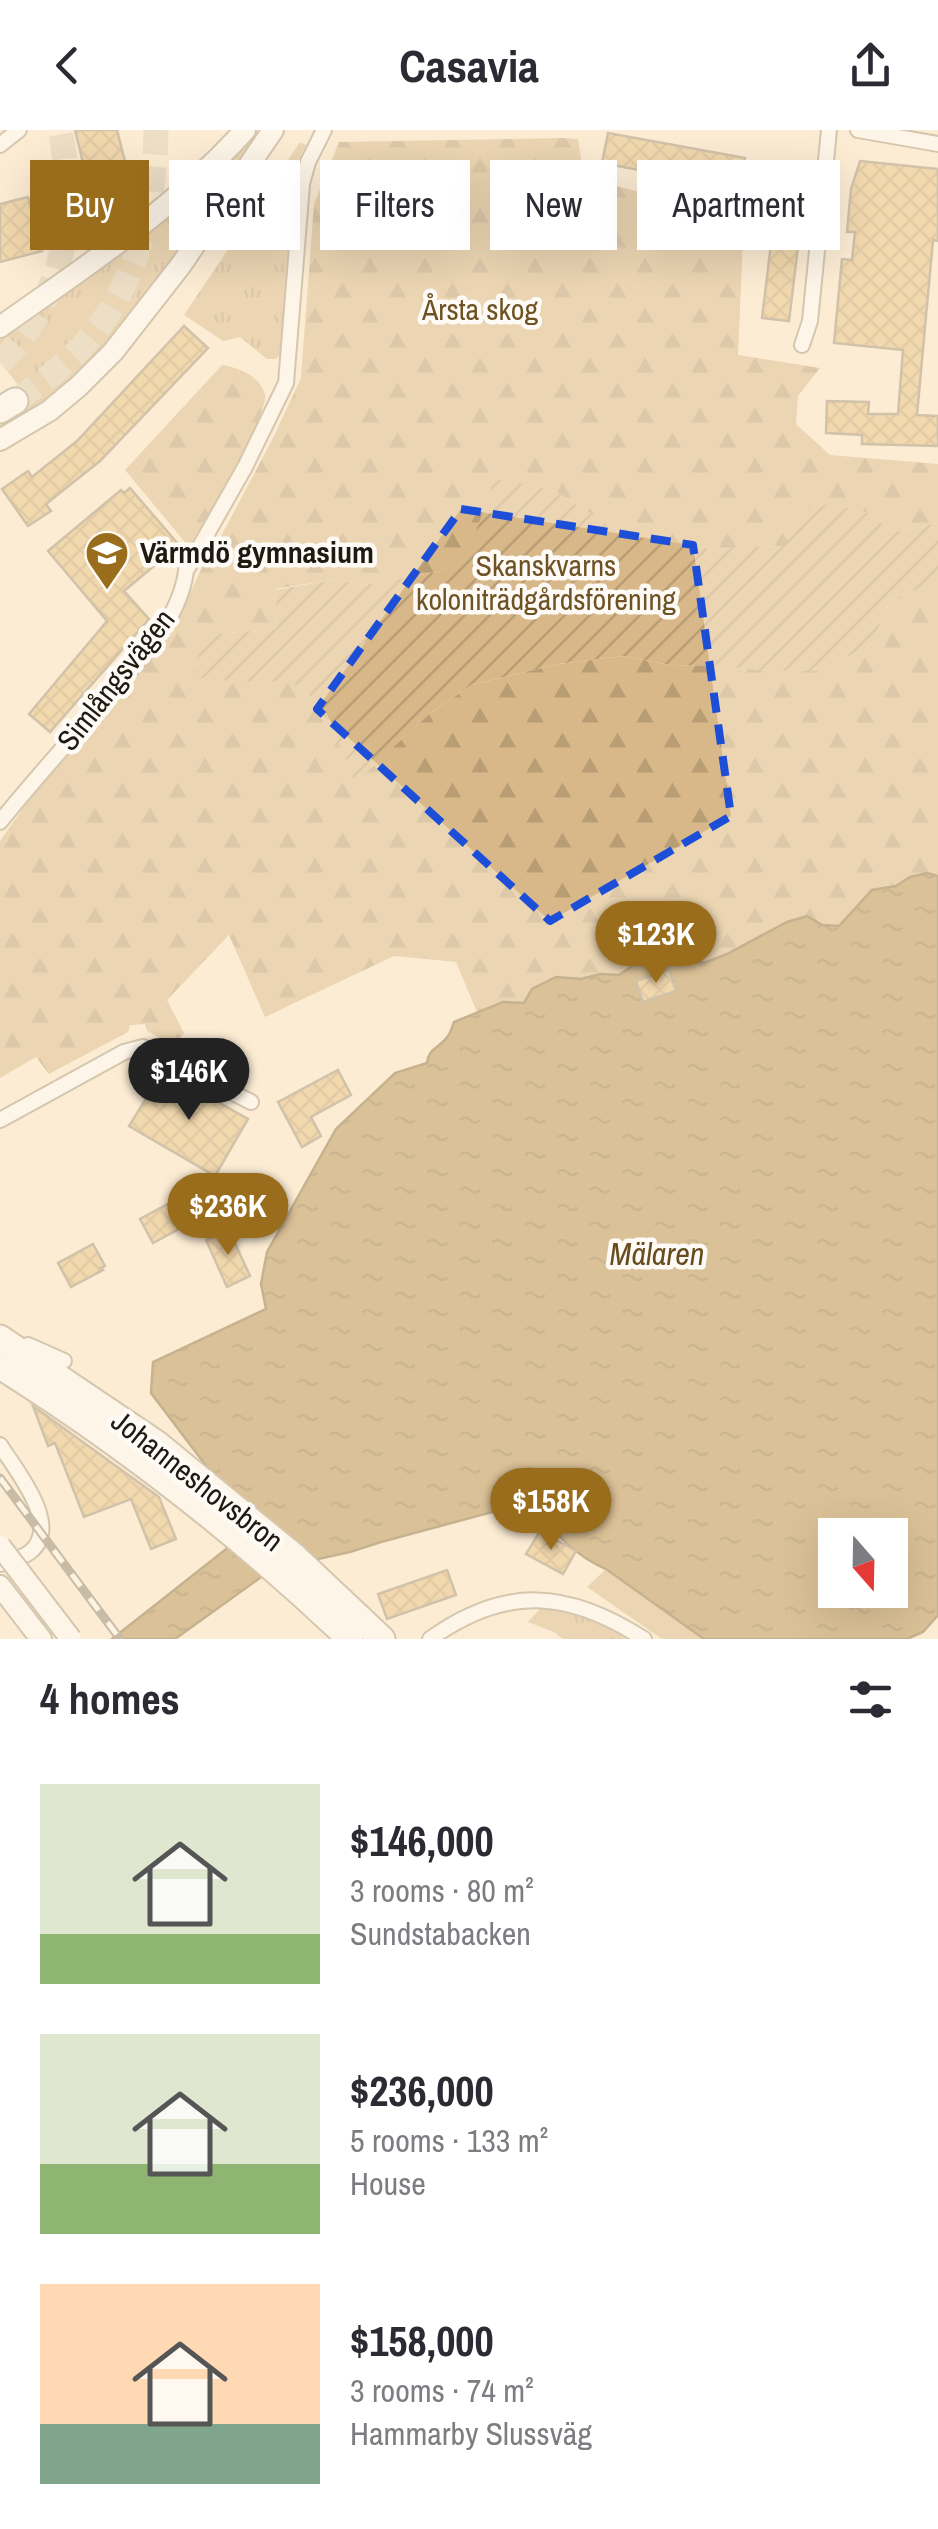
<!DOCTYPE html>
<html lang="en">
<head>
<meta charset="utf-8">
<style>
	:root { --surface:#fff; --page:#f2f2f3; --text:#2b2b33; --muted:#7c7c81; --accent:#996d1b }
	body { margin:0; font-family:"Archivo Narrow",sans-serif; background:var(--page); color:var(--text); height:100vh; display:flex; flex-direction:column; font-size:38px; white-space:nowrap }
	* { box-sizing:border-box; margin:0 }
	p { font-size:32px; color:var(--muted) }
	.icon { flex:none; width:55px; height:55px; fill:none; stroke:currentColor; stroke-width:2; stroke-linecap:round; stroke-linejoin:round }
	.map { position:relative; height:1509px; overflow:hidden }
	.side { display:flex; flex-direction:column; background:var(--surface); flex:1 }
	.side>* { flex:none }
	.guide { position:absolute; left:30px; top:30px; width:880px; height:90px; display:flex; gap:20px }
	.needle { width:65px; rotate:160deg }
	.fabs { position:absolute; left:818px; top:1388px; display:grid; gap:20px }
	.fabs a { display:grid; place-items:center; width:90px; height:90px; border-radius:0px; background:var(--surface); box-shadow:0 10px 40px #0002; font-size:50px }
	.price { position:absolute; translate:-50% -85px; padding:0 22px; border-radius:35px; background:var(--accent); color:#fff; font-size:32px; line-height:65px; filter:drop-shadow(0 2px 5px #0008) }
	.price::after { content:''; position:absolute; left:50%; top:60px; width:30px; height:22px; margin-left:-15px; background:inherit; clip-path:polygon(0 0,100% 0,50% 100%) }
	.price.active { background:#222; color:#fff }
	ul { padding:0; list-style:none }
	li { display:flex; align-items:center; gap:30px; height:250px; padding:0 40px }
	li span { display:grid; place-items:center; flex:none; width:280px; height:200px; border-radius:0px; color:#555 }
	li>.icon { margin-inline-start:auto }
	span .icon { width:120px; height:120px; fill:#fffc; stroke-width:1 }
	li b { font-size:42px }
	h2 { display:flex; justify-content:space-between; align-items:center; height:120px; padding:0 40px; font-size:42px }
	.tag { padding:0 35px; border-radius:0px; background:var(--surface); box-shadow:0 10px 40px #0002; font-size:35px; line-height:90px }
	.tag.active { background:var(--accent); color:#fff }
	header { display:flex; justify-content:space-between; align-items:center; height:130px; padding:0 40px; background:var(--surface); font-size:45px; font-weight:800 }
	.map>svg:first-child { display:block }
	.grass { fill:url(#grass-tufts) }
	.forest { fill:url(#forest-firs) }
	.park { fill:#d8b889 }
	.garden { fill:url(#garden-furrows) }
	.water { fill:url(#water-ripples); stroke:#876a3c; stroke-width:2.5; fill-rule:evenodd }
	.building { fill:url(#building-cross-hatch); stroke:#9d8e78; stroke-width:2.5 }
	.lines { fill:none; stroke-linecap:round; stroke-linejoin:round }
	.highway-tunnel { stroke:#dbccb7; stroke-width:25; stroke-dasharray:25 12; stroke-linecap:butt }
	.street-casing { stroke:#a79882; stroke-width:18 }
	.secondary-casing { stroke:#a79882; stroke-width:24 }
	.highway-casing { stroke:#a79882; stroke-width:29 }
	.street { stroke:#fff; stroke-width:14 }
	.secondary { stroke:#fff; stroke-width:20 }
	.highway { stroke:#fff; stroke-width:25 }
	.rail-casing { stroke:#8c8171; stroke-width:9 }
	.rail { stroke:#fefbf6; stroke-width:5; stroke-dasharray:15; stroke-linecap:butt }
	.secondary-bridge-casing { stroke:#a79882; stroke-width:24; stroke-linecap:butt }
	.secondary-bridge { stroke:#fff; stroke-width:20 }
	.marked { fill:none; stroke:#1d4ed8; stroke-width:8; stroke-dasharray:20 12; stroke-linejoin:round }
	.labels { text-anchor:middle; stroke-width:9; stroke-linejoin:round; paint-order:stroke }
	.park-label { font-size:30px; fill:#6f5224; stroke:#fefbf6 }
	.poi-label { font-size:30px; font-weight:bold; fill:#1f1a11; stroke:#fefbf6; text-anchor:start }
	.street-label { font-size:30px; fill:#1f1a11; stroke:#fefbf6 }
	.water-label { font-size:32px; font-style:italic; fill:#684c1d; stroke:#fefbf6 }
</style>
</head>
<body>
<header><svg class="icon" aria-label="back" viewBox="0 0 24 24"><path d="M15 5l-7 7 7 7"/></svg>Casavia<svg class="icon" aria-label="share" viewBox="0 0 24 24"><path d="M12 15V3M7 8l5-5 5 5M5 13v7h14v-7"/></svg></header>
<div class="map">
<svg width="938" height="1509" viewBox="0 0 938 1509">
	<defs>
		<pattern id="grass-tufts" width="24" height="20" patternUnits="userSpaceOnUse" patternTransform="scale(2.5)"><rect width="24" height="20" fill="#d8b889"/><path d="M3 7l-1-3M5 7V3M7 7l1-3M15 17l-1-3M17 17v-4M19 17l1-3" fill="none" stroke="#b99e75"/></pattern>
		<pattern id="forest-firs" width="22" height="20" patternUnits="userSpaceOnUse" patternTransform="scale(2.5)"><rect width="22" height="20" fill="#d8b889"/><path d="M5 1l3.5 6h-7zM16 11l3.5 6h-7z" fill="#b99e75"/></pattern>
		<pattern id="garden-furrows" width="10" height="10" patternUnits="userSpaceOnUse" patternTransform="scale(2.5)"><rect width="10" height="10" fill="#d8b889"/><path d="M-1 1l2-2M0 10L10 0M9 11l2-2" fill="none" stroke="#b99e75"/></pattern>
		<pattern id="water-ripples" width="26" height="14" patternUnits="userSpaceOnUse" patternTransform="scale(2.5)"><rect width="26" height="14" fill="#b48d4f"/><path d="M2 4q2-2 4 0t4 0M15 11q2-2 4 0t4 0" fill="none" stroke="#927240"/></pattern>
		<pattern id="building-cross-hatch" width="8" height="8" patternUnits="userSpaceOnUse" patternTransform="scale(2.5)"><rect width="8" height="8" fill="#e7be7f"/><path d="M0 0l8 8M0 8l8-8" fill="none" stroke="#c6a36d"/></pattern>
	</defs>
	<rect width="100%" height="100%" fill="#fcecd4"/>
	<g class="grass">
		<polygon points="254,0 262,2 175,128 107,216 74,249 44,273 0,299 0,295 31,271 0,232 0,206"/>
		<polygon points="300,12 306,15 298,31 291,75 283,223 276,229 267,229 240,207 223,211 184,185"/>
		<path d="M 540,1479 C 571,1479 600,1492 626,1509 L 563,1509 L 554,1502 L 528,1492 Z"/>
	</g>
	<g class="forest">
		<path d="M 563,8 L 578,9 L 584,48 L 744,88 L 738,225 L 820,238 L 798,266 L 796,294 L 830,325 L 938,334 L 938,393 L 894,402 L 865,382 L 800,383 L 786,416 L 712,419 L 663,410 L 626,406 L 553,360 L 442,441 L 363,455 L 337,449 L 275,459 L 277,498 L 199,506 L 243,552 C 261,551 282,548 299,556 C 328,569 342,625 355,652 L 429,584 L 471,555 L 558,534 L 623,526 L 675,536 L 711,535 L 769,541 L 819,541 L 871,515 L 891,469 L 938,452 L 938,746 L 926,743 L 910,747 L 897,756 L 872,760 L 839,796 L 822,795 L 807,786 L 787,792 L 727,824 L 707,832 L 667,834 L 652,828 L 637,833 L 619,845 L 600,844 L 581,849 L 556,847 L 524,873 L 503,872 L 477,882 L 456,832 L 394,826 L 265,887 L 229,805 L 167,870 L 184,903 L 175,916 L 147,901 L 145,894 L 130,895 L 128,902 L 49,944 L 36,927 L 0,948 L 0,711 L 58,629 L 171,505 L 203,435 L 216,416 L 274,306 L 301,248 L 314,74 L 339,12 Z"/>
		<path d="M 222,235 C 239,238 259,245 265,264 C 270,283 203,393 189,417 L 125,340 Z"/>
	</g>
	<polygon class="park" points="606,1439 704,1509 662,1509 587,1457"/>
	<polygon class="garden" points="494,349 553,360 626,406 663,410 712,419 785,416 800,383 827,374 865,382 894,402 938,393 938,452 891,469 871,515 819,541 769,541 711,535 675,536 623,526 558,534 471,555 429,584 355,653 327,585 302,557 280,551 243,552 198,548 199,506 277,498 275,460 337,449 363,455 442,441 470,419"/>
	<path class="water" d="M 927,743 L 938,746 L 938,1485 L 923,1502 L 907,1509 L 704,1509 L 606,1439 C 579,1428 553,1403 537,1379 L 521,1386 L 511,1377 L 381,1412 L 350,1422 L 314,1430 L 300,1419 L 175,1509 L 112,1509 L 263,1390 L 213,1345 L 151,1263 L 153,1232 L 266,1179 L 261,1154 L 267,1122 L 336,999 L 395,943 L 427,933 C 429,917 440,918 448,906 C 451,902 452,897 454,892 L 503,872 L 524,873 L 532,859 L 556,847 L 581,849 L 600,844 L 619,845 L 637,833 L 652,828 L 667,834 L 707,832 L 727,824 L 787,792 L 807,786 L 822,795 L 839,796 L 872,760 L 896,756 L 910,747 ZM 835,1405 L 890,1405 L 890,1460 L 835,1460 Z"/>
	<g class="building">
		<polygon points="75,0 117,0 130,51 90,61"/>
		<polygon points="608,3 745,28 739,59 602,33"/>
		<polygon points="860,31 938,39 938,111 933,110 917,285 938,286 938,316 862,314 862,305 826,303 827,271 869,272 868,284 898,284 903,220 834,213 842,129 852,130 855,102 847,102 851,59"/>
		<polygon points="780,39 807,42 789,191 762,188"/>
		<polygon points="28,67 42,121 0,132 0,74"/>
		<polygon points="184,196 208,218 100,331 46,374 51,381 28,396 2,359 28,341 32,347 77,311"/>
		<polygon points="130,358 179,415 124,461 149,489 50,602 29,584 107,491 48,421 121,360 124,363"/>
		<polygon points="669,840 676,861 643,872 636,851"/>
		<polygon points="338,940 351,965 311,987 321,1006 302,1017 278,972"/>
		<polygon points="163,941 248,989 215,1046 129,996"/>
		<polygon points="177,1069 190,1093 153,1113 140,1089"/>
		<polygon points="229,1100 250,1146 227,1157 206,1110"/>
		<polygon points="93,1114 105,1136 101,1138 103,1140 71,1157 58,1133"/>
		<polygon points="33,1276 159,1367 176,1409 151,1419 131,1369 84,1387 55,1313 48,1316"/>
		<polygon points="540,1401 576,1421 563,1444 526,1424"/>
		<polygon points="447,1440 456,1465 387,1489 378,1464"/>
	</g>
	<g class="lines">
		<g class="highway-tunnel">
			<path d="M 0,233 C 64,168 78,87 60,0"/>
			<path d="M 15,271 C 41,253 66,235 87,211 C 138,154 155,74 156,0"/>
		</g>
		<defs>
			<g id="street">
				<polyline points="858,0 938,14"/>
				<polyline points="0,15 19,0"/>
				<polyline points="802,215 810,191 829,0"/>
				<path d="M 0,692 C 32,652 67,614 100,575 C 133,536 179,494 186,441 L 245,337 L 286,253 L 302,54 L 308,32 L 324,0"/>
				<polyline points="0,990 124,922 143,917 251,972"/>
				<polyline points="28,1215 64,1231"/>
				<path d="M 0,1315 C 15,1339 63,1396 30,1422 C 23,1428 9,1431 0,1434"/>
				<path d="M 430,1509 C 505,1455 568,1460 644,1509"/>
			</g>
			<g id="secondary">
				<path d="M 0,197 C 86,136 174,79 245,0"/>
				<polyline points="0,310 49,281 79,256 113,222 181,135 273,0"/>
				<polyline points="0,1456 41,1509"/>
			</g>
			<g id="highway">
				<polyline points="0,280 15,271"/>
				<polyline points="0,1208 156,1313 295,1427 382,1509"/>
				<path d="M 0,1236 C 126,1315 243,1407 350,1509"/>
			</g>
		</defs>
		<use href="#street" class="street-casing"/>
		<use href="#secondary" class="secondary-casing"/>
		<use href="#highway" class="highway-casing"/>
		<use href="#street" class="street"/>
		<use href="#secondary" class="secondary"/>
		<use href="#highway" class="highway"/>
		<defs>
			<polyline id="rail" points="0,1348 120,1509"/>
		</defs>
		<use href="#rail" class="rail-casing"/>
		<use href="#rail" class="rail"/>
		<defs>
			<polyline id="secondary-bridge" points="0,1416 71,1509"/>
		</defs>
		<use href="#secondary-bridge" class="secondary-bridge-casing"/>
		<use href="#secondary-bridge" class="secondary-bridge"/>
	</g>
	<path d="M0 0H938V1509H0ZM 461,379 L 693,415 L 731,686 L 550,791 L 317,579 Z" fill="#fcecd4" fill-opacity=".55" fill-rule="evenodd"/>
	<path class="marked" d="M 461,379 L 693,415 L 731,686 L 550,791 L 317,579 Z"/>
	<defs>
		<symbol id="school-pin" viewBox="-11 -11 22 30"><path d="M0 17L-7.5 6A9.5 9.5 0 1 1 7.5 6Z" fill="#996d1b" stroke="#fefbf6"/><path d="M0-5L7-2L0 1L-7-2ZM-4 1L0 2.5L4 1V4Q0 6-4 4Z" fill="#fff"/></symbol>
	</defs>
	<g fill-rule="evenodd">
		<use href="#school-pin" x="82" y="398" width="50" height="68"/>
	</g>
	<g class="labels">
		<g class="park-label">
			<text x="480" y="190">Årsta skog</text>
			<text x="546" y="446">Skanskvarns<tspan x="546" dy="34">koloniträdgårdsförening</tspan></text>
		</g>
		<g class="poi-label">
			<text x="140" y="433">Värmdö gymnasium</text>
		</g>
		<g class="street-label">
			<text transform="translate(116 550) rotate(-52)" y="10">Simlångsvägen</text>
			<text transform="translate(197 1351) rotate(38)" y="10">Johanneshovsbron</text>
		</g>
		<g class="water-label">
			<text x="657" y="1135">Mälaren</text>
		</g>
	</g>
</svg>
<div class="fabs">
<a><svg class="needle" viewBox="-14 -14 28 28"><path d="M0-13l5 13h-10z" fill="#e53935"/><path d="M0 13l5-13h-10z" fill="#7c7c81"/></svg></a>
</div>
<b class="price" style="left:656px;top:856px">$123K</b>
<b class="price active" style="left:189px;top:993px">$146K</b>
<b class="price" style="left:228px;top:1128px">$236K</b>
<b class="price" style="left:551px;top:1423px">$158K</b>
<div class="guide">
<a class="tag active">Buy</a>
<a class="tag">Rent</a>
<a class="tag">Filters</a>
<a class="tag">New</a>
<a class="tag">Apartment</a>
</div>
</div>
<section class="side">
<h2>4 homes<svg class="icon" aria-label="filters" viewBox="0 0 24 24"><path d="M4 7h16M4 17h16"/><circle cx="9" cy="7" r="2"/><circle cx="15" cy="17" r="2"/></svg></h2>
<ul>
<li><span style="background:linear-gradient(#dfe7d0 75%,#8fb573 0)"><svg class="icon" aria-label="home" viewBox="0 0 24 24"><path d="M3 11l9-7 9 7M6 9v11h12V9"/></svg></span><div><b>$146,000</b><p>3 rooms · 80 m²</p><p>Sundstabacken</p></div></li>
<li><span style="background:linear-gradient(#dfe7d0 65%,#8fb573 0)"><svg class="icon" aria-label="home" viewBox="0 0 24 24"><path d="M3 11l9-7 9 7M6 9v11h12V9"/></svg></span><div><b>$236,000</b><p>5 rooms · 133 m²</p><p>House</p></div></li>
<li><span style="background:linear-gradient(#ffd9b3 70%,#7fa58c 0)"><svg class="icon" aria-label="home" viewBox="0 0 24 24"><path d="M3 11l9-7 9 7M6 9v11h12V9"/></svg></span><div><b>$158,000</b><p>3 rooms · 74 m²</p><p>Hammarby Slussväg</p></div></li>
</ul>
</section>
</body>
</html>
